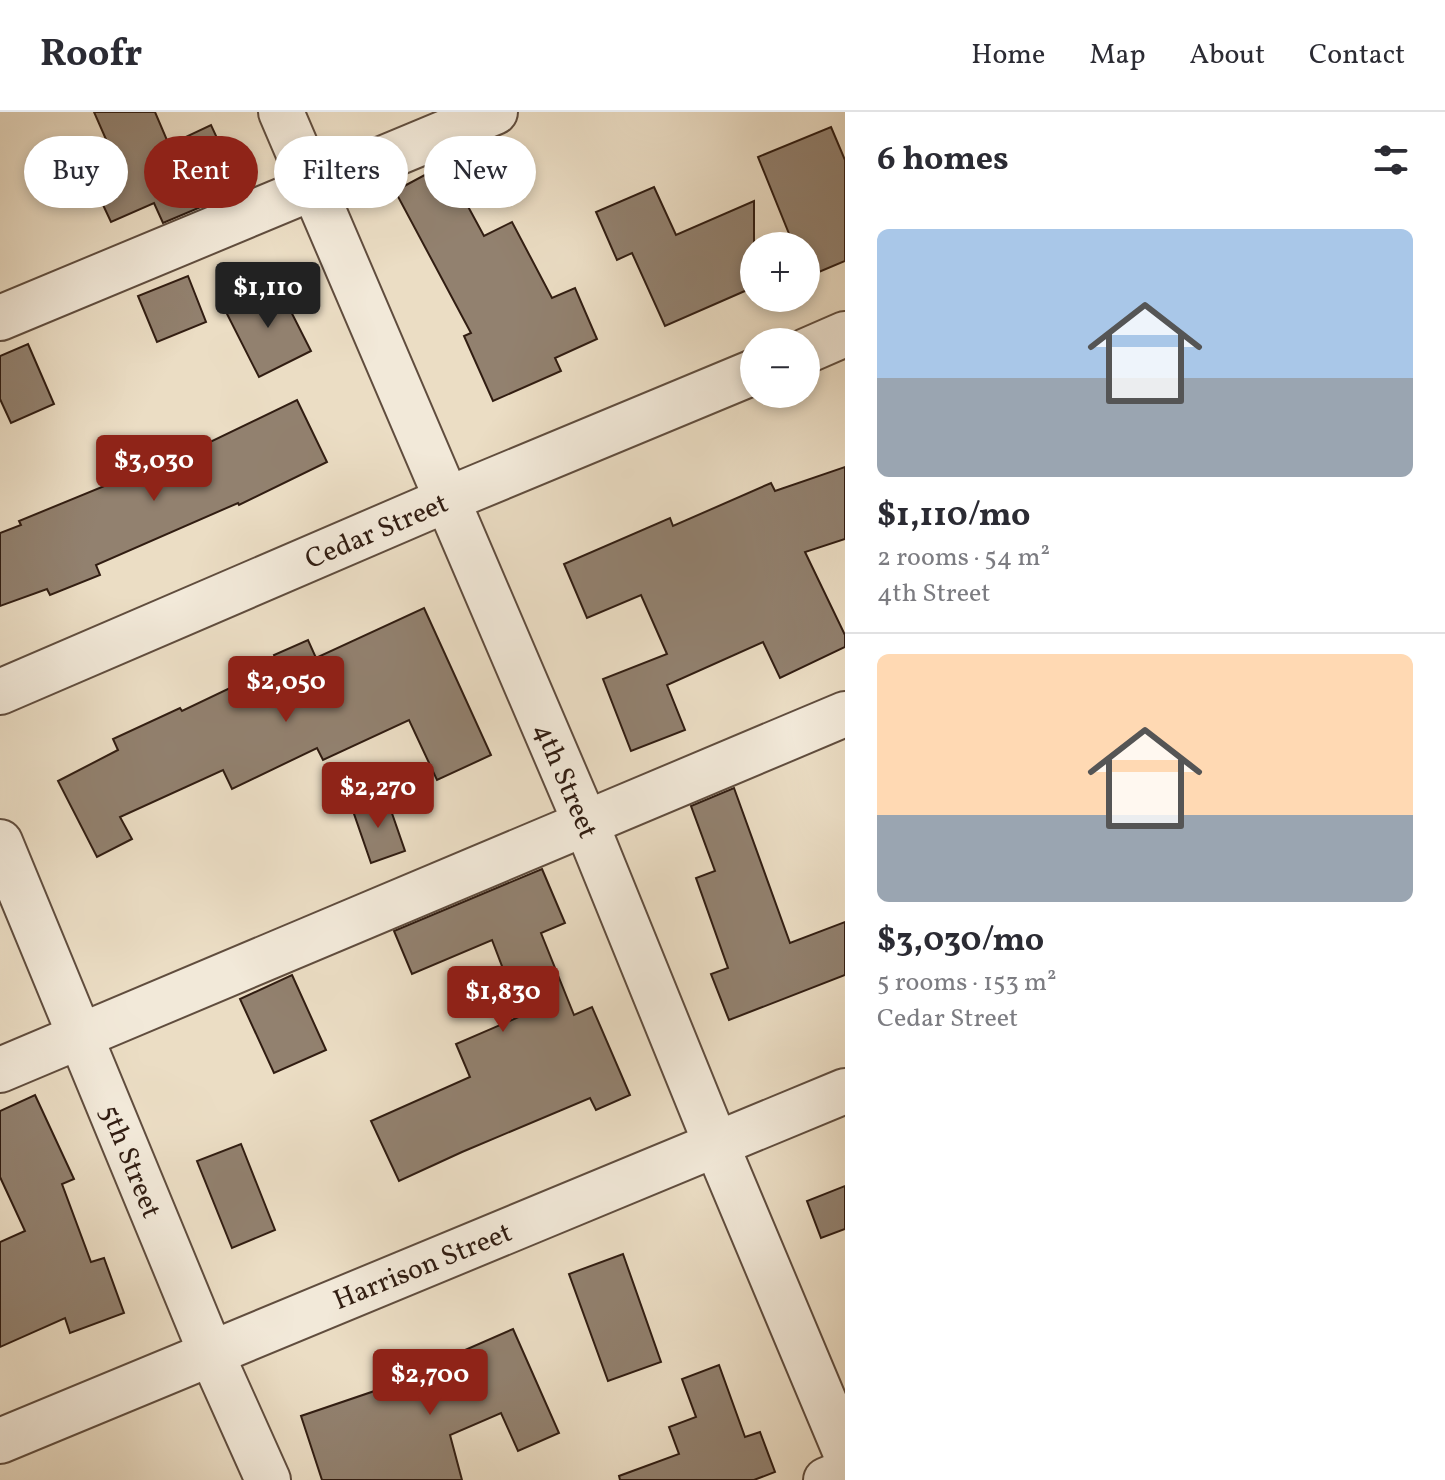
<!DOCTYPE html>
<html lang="en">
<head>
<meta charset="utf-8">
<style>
	:root { --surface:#fff; --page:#f2f2f3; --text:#2b2b33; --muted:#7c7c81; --line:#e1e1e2; --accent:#8f2418 }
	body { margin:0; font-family:Vollkorn,serif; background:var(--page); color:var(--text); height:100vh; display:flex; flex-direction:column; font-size:30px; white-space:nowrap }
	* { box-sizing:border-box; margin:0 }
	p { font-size:26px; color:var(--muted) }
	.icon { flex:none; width:44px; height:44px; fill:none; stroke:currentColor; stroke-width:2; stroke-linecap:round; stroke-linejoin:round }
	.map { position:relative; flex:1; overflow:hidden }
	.side { display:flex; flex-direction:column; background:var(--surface); width:600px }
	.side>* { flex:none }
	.guide { position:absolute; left:24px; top:24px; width:700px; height:72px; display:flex; gap:16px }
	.fabs { position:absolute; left:740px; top:120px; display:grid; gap:16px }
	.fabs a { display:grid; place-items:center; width:80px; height:80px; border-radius:50%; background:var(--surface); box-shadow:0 4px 12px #0003; font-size:40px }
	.price { position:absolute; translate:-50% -68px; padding:0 18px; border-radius:8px; background:var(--accent); color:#fff; font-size:26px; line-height:52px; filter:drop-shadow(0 2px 4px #0008) }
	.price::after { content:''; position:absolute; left:50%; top:48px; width:24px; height:18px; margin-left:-12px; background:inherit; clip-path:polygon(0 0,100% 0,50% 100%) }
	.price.active { background:#222; color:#fff }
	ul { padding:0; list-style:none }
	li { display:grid; align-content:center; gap:16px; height:424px; padding:0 32px }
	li+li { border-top:2px solid var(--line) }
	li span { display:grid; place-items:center; height:248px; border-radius:12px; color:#555 }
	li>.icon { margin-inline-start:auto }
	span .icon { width:144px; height:144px; fill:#fffc; stroke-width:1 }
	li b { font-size:34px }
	h2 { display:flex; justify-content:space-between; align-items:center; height:96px; padding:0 32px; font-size:34px }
	.chip { padding:0 28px; border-radius:36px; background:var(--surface); box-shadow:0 4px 12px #0003; font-size:28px; line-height:72px }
	.chip.active { background:var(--accent); color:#fff }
	header { display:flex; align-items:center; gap:48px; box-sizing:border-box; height:112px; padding:0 40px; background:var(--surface); border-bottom:2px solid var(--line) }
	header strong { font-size:38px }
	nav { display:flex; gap:44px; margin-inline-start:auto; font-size:28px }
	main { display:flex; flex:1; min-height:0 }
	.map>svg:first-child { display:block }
	.building { fill:#92816f; stroke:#311d12; stroke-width:2 }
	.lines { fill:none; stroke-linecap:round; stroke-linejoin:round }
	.minor-casing { stroke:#604d3e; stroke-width:48 }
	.minor { stroke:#f2e9d9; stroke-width:44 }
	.labels { text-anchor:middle; stroke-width:8; stroke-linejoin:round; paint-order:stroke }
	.street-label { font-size:28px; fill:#311d12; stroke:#f2e9d9 }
</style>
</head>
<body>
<header>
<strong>Roofr</strong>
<nav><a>Home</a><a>Map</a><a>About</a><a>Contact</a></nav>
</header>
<main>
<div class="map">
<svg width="845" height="1368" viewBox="0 0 845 1368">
	<rect width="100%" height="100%" fill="#ebddc4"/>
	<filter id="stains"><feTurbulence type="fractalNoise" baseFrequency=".0025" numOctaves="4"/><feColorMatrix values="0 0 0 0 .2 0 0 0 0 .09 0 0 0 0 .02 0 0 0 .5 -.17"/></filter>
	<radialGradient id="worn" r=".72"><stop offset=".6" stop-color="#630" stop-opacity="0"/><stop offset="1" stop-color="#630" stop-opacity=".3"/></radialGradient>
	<g class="building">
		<polygon points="94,0 155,0 169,33 211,13 241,78 163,111 154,91 111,110 96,78 123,66"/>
		<polygon points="831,15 845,48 845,149 807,165 806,134 794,134 758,45"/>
		<polygon points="445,52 484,124 512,110 552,186 575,176 597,227 555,246 561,259 493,289 464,224 471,221 395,79"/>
		<polygon points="654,75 676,123 754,89 754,175 665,214 632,141 617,148 596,100"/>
		<polygon points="188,164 206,210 157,230 138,184"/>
		<polygon points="277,172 311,239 259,265 225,198"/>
		<polygon points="28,232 54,292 11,311 0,287 0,244"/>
		<polygon points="297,288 327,350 239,393 238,391 96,453 100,463 50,483 47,477 0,494 0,421 21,413 19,409 124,366 121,359 171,337 175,347"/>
		<polygon points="845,355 845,427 805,440 845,523 845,535 780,566 763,530 667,573 685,618 631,639 603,567 667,542 641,483 587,506 564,452 670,406 673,414 771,371 775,379"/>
		<polygon points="424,496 491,643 437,668 409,608 323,648 317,636 232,677 223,658 120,705 132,727 97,745 58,669 118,638 113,627 180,596 182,599 278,553 274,543 308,528 316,546"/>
		<polygon points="734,676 790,831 845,810 845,863 729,908 711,862 728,856 696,766 715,759 691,694"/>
		<polygon points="386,684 405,739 371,751 352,696"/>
		<polygon points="542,757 565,811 541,821 574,903 592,895 630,983 596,998 590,986 462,1040 399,1069 371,1009 470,965 456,932 521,904 492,828 412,862 394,819"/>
		<polygon points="292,863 326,938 274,961 240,887"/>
		<polygon points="35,983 74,1067 62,1072 91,1150 104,1146 124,1201 70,1221 65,1206 0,1235 0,1130 25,1119 0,1065 0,999"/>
		<polygon points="241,1032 275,1118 232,1136 197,1049"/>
		<polygon points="845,1074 845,1117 821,1126 807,1089"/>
		<polygon points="623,1142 661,1250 608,1269 569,1162"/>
		<polygon points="513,1217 559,1321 518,1339 501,1301 450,1323 462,1368 322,1368 301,1304 395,1272 394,1269"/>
		<polygon points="719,1253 745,1325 760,1320 775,1360 754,1368 620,1368 619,1364 679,1342 669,1315 696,1305 682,1267"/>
	</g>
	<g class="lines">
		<defs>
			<g id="minor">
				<polyline points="281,0 586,712 716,1032 845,1339"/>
				<polyline points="0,206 495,0"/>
				<polyline points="806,239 845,222"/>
				<polyline points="0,580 446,388 754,260"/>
				<polyline points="0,730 211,1241 268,1368"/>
				<polyline points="0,958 845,602"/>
				<polyline points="0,1329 845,979"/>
				<polyline points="826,1368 845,1360"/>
			</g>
		</defs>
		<use href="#minor" class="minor-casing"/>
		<use href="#minor" class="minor"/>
	</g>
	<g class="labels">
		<g class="street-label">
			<text transform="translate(376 418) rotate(-23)" y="10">Cedar Street</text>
			<text transform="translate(567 668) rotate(67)" y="10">4th Street</text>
			<text transform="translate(132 1049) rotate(68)" y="10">5th Street</text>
			<text transform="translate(422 1153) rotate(-22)" y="10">Harrison Street</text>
		</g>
	</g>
	<rect width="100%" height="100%" filter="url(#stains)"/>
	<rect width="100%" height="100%" fill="url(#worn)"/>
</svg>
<div class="fabs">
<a>+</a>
<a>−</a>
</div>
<b class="price active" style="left:268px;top:218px">$1,110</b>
<b class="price" style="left:154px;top:391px">$3,030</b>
<b class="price" style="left:286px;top:612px">$2,050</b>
<b class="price" style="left:378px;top:718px">$2,270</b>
<b class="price" style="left:503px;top:922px">$1,830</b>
<b class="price" style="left:430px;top:1305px">$2,700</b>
<div class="guide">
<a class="chip">Buy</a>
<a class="chip active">Rent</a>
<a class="chip">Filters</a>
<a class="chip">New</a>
</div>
</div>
<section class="side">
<h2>6 homes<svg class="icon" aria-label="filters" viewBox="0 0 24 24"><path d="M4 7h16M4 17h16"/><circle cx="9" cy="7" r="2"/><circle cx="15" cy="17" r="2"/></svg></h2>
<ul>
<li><span style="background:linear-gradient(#a9c7e8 60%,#9aa5b1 0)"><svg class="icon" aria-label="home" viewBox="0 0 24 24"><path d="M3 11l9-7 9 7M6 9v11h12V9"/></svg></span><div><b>$1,110/mo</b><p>2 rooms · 54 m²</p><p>4th Street</p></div></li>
<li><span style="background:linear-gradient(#ffd9b3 65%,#9aa5b1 0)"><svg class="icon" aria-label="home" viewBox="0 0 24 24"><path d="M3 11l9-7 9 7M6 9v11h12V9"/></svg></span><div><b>$3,030/mo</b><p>5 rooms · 153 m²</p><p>Cedar Street</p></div></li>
</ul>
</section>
</main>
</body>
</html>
